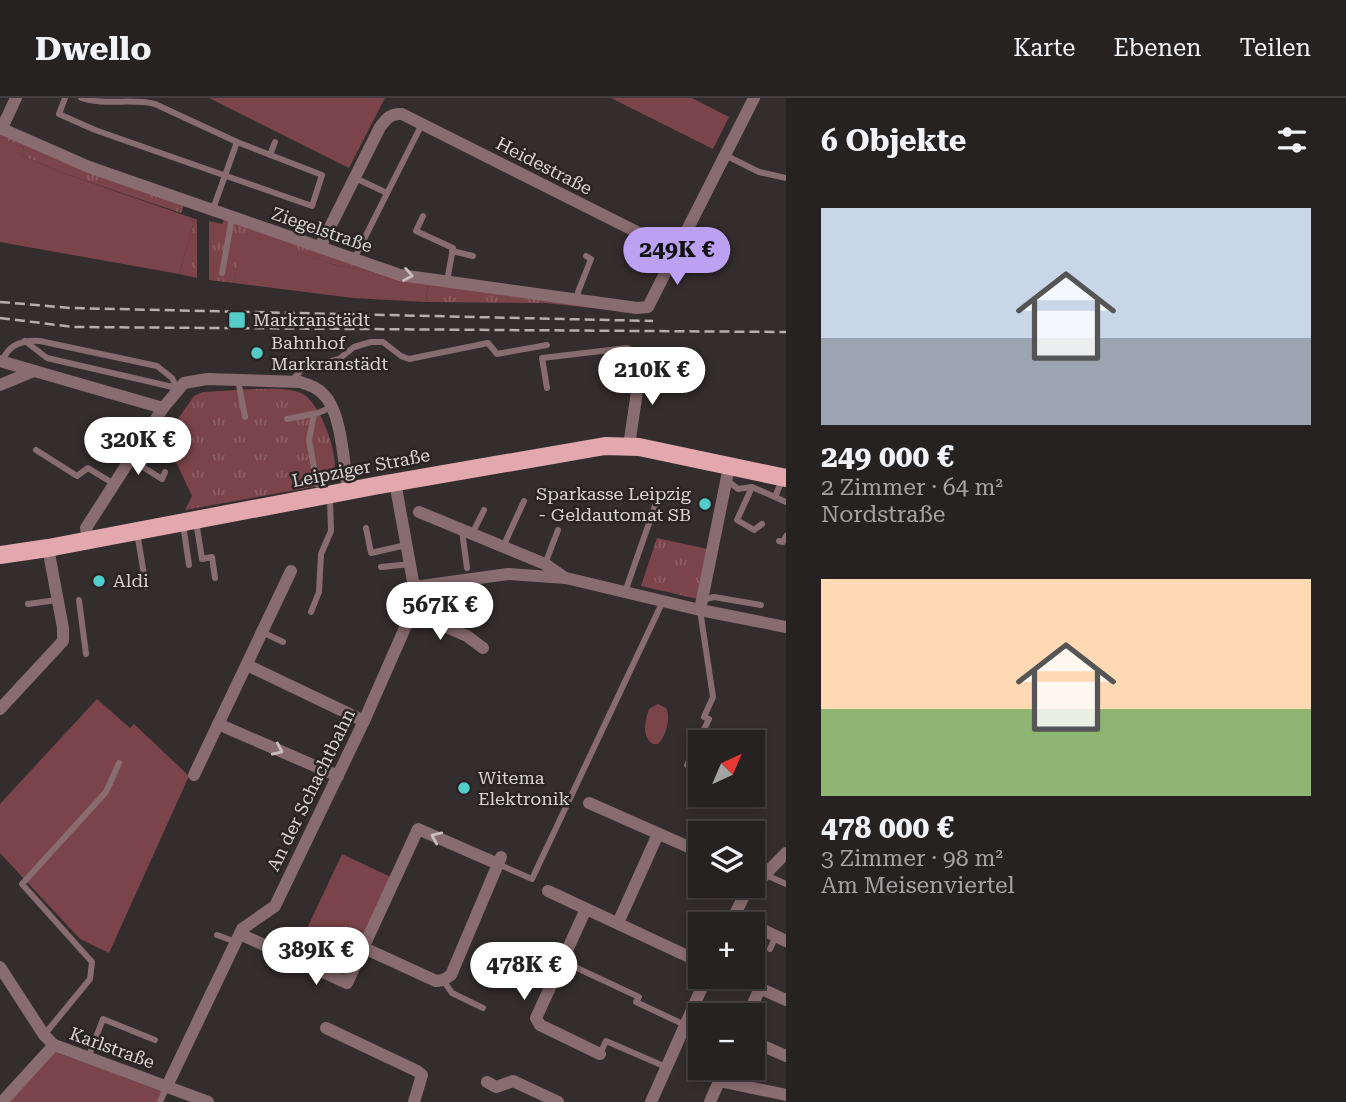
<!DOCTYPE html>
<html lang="de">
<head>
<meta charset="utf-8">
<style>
	:root { --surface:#272222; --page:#2f2a2a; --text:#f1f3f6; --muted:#a4a4a5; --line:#433f40; --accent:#bca0f2 }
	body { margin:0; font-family:"Roboto Serif",serif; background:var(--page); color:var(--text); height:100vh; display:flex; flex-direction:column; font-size:26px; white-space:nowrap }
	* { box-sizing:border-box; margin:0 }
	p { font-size:23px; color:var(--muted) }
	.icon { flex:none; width:38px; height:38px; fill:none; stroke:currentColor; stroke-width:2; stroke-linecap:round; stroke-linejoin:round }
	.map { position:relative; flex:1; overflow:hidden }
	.side { display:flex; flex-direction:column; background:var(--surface); width:560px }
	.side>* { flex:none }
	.needle { width:46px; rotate:44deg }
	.controls { position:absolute; left:688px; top:632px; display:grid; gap:14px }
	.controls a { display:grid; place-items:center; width:77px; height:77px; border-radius:0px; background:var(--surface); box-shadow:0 4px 10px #0003,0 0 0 2px var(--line); font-size:35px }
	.price { position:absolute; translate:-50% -60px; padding:0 16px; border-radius:24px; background:#fff; color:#222; font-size:23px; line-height:46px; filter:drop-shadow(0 2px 4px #0008) }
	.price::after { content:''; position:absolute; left:50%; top:42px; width:21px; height:16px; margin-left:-10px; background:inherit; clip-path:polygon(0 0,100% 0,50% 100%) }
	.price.selected { background:var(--accent); color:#111 }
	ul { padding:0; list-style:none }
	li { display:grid; align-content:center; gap:14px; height:371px; padding:0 35px }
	li span { display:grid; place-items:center; height:217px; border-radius:0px; color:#555 }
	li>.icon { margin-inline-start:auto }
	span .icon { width:126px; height:126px; fill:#fffc; stroke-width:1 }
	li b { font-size:30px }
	h2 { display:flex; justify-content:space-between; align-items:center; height:84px; padding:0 35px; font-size:30px }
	header { display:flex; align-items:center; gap:42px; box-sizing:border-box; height:98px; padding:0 35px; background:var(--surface); border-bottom:2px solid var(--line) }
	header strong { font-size:33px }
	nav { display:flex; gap:38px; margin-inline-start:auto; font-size:24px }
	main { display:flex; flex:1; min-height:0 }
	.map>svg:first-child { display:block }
	.grass { fill:url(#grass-tufts) }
	.garden { fill:#7b444a }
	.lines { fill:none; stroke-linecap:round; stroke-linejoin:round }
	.service { stroke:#896c6f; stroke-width:6 }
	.minor { stroke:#896c6f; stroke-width:12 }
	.primary { stroke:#e2a8ae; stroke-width:18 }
	.rail { stroke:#b5b0b0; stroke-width:2.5; stroke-dasharray:10 5; stroke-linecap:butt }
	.oneway { stroke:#c9bfc0 }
	.poi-dot { fill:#53cdca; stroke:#2a2424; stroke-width:2.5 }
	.labels { text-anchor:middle; stroke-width:5; stroke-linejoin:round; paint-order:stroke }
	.street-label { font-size:18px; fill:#d9d4d4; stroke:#2a2424 }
	.poi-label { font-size:18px; fill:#d9d4d4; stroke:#2a2424; text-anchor:start }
</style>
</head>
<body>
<header>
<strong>Dwello</strong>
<nav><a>Karte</a><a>Ebenen</a><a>Teilen</a></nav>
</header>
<main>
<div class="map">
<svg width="786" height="1004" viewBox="0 0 786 1004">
	<defs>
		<pattern id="grass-tufts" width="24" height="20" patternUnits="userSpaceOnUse" patternTransform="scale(1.75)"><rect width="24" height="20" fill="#7b444a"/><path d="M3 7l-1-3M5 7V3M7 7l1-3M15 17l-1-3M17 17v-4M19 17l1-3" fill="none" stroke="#8d5e63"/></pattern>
	</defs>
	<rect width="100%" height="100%" fill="#342d2e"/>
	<g class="grass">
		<polygon points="0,35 184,107 181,115 63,75 21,57 24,50 0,39"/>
		<polygon points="195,121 197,121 197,180 179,176"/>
		<polygon points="224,122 400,180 332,166 243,136 234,185 209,182 209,123 222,126"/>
		<polygon points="428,184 638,215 546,205 426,204"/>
		<path d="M 254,291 C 269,291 289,289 303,296 C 320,305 339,356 334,375 C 333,380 328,384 324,387 L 185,412 L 192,398 L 177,366 L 156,352 L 194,298 L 203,294 Z"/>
		<polygon points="657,440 712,452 702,502 641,488"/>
	</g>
	<g class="garden">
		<polygon points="209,0 385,0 349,70"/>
		<polygon points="611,0 692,0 729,19 713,51"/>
		<polygon points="0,39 24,50 21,57 63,75 195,121 179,176 0,144"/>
		<polygon points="242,135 332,166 400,180 428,184 426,204 353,200 234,185"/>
		<polygon points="97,601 130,630 134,626 189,678 109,855 80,841 0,755 0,706"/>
		<path d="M 658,606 L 666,610 C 671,619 666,639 658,646 L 653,646 C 641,639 645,622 649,611 Z"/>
		<polygon points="342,756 393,780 344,880 295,856"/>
		<polygon points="55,954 167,995 163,1004 8,1004"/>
	</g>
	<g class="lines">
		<g class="service">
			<polyline points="65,0 59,16 95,32 312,108 322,77 237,44"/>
			<path d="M 81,0 C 105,8 131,0 155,6 L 237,44 L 213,111"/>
			<polyline points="270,57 275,44"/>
			<polyline points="725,57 759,74 786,80"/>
			<polyline points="355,80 387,95"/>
			<polyline points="423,118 416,133 453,150 447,183"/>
			<polyline points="452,153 473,158"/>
			<polyline points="354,161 422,26"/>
			<polyline points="222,175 232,120"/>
			<polyline points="577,200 578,194 591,161 586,158"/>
			<polyline points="25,243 47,260 177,290"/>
			<path d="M 2,264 C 8,246 23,242 40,243 L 157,268 L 172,280 L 177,290"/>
			<polyline points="238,282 245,319"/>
			<polyline points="292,283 301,272 339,261 354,249 371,244 383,244 401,258 409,261 488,245 497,256 547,247"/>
			<polyline points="547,290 542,260 627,250 636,254 641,266"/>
			<polyline points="314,316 309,342 317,386"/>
			<polyline points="287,321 318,315 332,309"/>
			<polyline points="36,352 77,378 88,370 114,386"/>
			<polyline points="130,361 162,381 165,374"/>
			<polyline points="727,382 738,391 752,389 775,399 782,382"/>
			<polyline points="752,389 737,422 754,432 762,426"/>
			<polyline points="775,399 786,404"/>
			<polyline points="196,423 202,461 212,459 215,480"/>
			<polyline points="183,426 189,467"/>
			<polyline points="366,430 371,455 406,447"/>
			<polyline points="462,433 467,470"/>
			<polyline points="137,434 146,489"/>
			<polyline points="472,436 484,412"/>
			<polyline points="779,443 783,444 786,438"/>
			<polyline points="503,449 524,403"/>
			<polyline points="545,466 558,432"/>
			<polyline points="381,469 411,466"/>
			<polyline points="625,494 655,408"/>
			<polyline points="79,502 86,556"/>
			<polyline points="702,502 714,499 761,507"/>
			<polyline points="28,506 57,502"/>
			<polyline points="311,514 319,494 321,456 331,433 330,400"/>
			<polyline points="262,534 283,544"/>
			<polyline points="687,667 709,621 704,619 713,599 700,512"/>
			<polyline points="498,766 532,781 663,503"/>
			<polyline points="766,777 786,786"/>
			<polyline points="217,837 236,844"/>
			<polyline points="770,851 776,838"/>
			<polyline points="562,863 639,899 636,904 685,927"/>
			<polyline points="443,882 452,895 483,910"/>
			<polyline points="44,937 90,881 92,864 22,786 106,694 119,665"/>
			<polyline points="600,956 606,943 666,969"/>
			<polyline points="88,960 103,921 155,942"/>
			<polyline points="160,1004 167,988"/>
		</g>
		<g class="minor">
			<polyline points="0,30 89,69 400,177 637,210 648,209 754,0"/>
			<polyline points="2,30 16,0"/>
			<path d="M 320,149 L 380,29 C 387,20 391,15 402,16 L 677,154"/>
			<polyline points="0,263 163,310"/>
			<polyline points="0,287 34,273"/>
			<polyline points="629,348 641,266"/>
			<polyline points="419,414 545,466 565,480"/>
			<path d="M 88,442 L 86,430 L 163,310 L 184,285 L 207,281 L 300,284 C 309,287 317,289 324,297 C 342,315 344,368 348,393"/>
			<polyline points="414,489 508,476 566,480 700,512 786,529"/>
			<polyline points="700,512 729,369"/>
			<polyline points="412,514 467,538 483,550"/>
			<polyline points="247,567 364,623"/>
			<polyline points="0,611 63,543 63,530 48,450"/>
			<polyline points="218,626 338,678"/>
			<polyline points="194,677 291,473"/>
			<polyline points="589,705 700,754"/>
			<polyline points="548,793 700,864"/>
			<polyline points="586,811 536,920 540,927 600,956"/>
			<polyline points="618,825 658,736"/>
			<polyline points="730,826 744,798 786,755"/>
			<polyline points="763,832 786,843"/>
			<polyline points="240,836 347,885 418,731 498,766"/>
			<polyline points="364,850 436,883 443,882 451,877 501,759"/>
			<polyline points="0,869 44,937 54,947 208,1004"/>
			<polyline points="733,878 786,902"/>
			<polyline points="748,917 760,890"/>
			<polyline points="326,930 417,973 422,977 414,1004"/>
			<polyline points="752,943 786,958"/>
			<polyline points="719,983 786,997"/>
			<polyline points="487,984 496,989 513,983 558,1004"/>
			<polyline points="167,988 242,831 275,808 364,623 412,514 414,489 395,384"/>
			<polyline points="2,1004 54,947"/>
			<polyline points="651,1004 707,878"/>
			<polyline points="710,1004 725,970"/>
		</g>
		<polyline class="primary" points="0,457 48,450 374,388 605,348 639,349 786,380"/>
		<g class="rail">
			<polyline points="0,204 71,210 653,223"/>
			<polyline points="0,220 74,229 786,234"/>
		</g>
	</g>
	<defs><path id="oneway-chevron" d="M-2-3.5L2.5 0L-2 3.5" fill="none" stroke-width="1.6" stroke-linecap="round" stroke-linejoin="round" transform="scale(1.75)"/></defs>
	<g class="oneway">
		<use href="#oneway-chevron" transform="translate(408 177) rotate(10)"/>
		<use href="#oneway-chevron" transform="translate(278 652) rotate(24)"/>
		<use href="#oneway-chevron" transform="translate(436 739) rotate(-156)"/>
	</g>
	<g class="poi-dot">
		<rect x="228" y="213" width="18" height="18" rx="3.5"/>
		<circle cx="257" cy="255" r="7"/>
		<circle cx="705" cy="406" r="7"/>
		<circle cx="99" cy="483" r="7"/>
		<circle cx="464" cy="690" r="7"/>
	</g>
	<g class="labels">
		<g class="street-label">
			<text transform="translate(544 68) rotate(27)" y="6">Heidestraße</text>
			<text transform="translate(322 132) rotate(19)" y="6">Ziegelstraße</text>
			<text transform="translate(361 370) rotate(-11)" y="6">Leipziger Straße</text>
			<text transform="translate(311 692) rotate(-64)" y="6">An der Schachtbahn</text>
			<text transform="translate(112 950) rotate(20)" y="6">Karlstraße</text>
		</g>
		<g class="poi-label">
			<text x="253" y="228">Markranstädt</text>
			<text x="271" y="251">Bahnhof<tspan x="271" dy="21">Markranstädt</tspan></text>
			<text x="691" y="402" text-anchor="end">Sparkasse Leipzig<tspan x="691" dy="21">- Geldautomat SB</tspan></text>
			<text x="113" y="489">Aldi</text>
			<text x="478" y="686">Witema<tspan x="478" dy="21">Elektronik</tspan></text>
		</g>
	</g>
</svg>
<div class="controls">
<a><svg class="needle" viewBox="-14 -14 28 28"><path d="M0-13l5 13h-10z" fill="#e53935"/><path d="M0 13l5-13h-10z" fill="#a4a4a5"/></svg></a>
<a><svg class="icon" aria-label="layers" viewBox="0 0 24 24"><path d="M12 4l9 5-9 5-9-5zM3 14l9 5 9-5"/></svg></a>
<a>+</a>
<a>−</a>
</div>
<b class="price selected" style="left:677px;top:189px">249K €</b>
<b class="price" style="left:652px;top:309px">210K €</b>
<b class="price" style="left:138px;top:379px">320K €</b>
<b class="price" style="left:440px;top:544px">567K €</b>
<b class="price" style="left:316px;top:889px">389K €</b>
<b class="price" style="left:524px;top:904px">478K €</b>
</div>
<section class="side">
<h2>6 Objekte<svg class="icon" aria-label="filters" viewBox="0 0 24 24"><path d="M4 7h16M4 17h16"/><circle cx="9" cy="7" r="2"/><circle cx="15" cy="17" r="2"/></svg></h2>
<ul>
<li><span style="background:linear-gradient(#c9d6e8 60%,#9aa5b1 0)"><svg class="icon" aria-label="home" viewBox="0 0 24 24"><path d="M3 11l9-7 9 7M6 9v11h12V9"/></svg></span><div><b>249 000 €</b><p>2 Zimmer · 64 m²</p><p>Nordstraße</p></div></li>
<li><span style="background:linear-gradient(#ffd9b3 60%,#8fb573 0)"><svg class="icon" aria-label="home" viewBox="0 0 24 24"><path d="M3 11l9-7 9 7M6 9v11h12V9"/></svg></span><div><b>478 000 €</b><p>3 Zimmer · 98 m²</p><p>Am Meisenviertel</p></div></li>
</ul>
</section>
</main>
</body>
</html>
